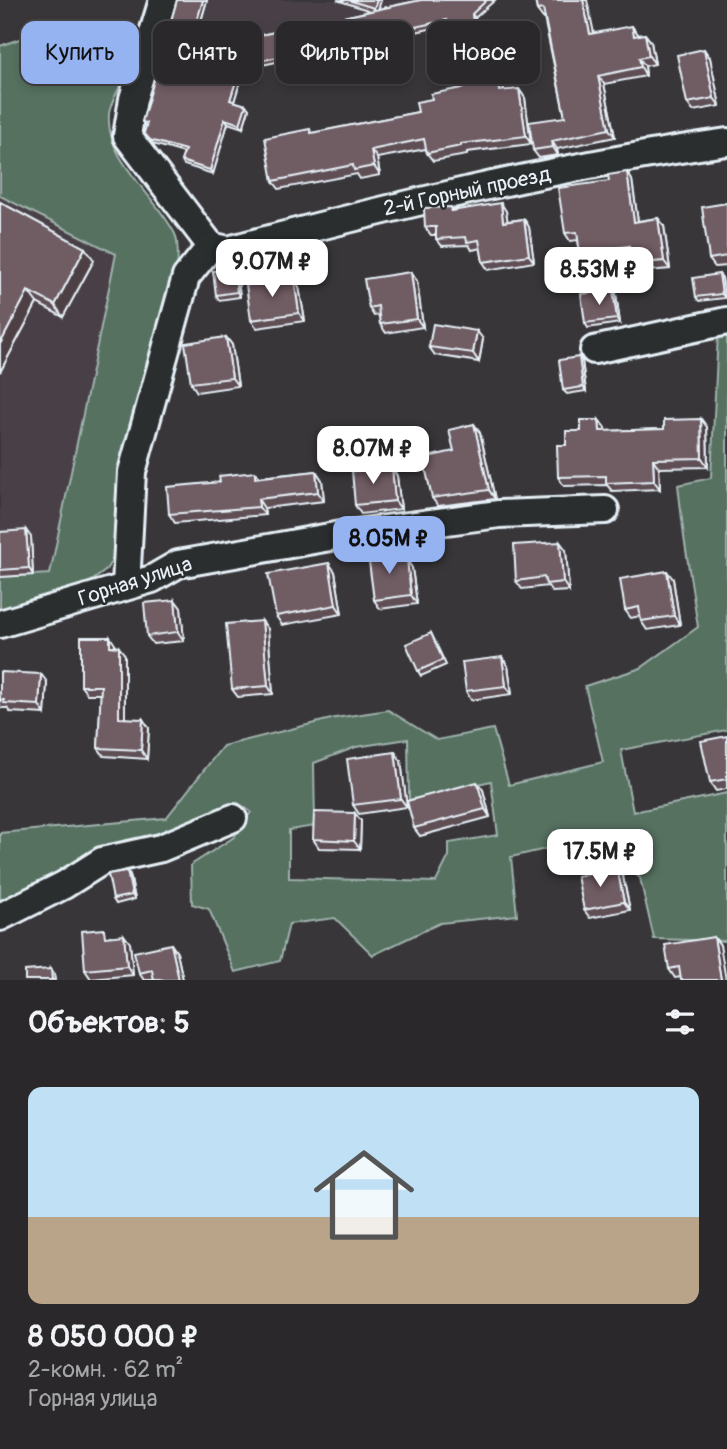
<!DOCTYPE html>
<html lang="ru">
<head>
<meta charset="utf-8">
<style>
	:root { --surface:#2a282b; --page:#323033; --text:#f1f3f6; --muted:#a5a6a9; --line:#464447; --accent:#95b2f1 }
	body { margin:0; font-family:Pangolin,sans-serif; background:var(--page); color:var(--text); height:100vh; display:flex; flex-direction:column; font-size:26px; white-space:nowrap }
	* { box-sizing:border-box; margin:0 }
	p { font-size:23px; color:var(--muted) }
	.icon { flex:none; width:38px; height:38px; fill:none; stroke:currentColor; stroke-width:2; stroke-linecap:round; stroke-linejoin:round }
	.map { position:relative; height:980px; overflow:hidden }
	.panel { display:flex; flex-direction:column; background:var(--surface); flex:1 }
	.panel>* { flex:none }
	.guide { position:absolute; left:21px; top:21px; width:686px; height:63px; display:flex; gap:14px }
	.price { position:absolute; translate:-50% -60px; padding:0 16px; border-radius:14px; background:#fff; color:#222; font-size:23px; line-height:46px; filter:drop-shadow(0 2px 4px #0008) }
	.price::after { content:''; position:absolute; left:50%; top:42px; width:21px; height:16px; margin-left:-10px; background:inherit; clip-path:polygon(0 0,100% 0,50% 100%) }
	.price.selected { background:var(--accent); color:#111 }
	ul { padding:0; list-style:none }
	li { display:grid; align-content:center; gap:14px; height:371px; padding:0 28px }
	li span { display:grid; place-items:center; height:217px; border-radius:14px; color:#555 }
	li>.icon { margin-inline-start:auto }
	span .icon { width:126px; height:126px; fill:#fffc; stroke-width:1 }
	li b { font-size:30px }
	h2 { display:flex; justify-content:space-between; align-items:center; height:84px; padding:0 28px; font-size:30px }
	.pill { padding:0 24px; border-radius:14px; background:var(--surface); box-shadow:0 4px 10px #0003,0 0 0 2px var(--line); font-size:24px; line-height:63px }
	.pill.selected { background:var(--accent); color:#111 }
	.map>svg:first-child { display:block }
	.built { fill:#484146 }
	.green { fill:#567160; stroke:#9fb1ac; stroke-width:2; fill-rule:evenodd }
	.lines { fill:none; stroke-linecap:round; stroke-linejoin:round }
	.street-casing { stroke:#e8f1f8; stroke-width:32 }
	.street { stroke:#2a2d2e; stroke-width:26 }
	.wall { fill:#5f4f55; stroke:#e8f1f8; stroke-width:2 }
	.shaded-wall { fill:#4e4045; stroke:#e8f1f8; stroke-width:2 }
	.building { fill:#6f5c63; stroke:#e8f1f8; stroke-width:2 }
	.labels { text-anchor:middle; stroke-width:5; stroke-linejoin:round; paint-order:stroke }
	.street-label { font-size:21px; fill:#e8f1f8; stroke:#2a2d2e }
</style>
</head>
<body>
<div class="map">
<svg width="727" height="980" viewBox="0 0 727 980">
	<rect width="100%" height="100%" fill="#383639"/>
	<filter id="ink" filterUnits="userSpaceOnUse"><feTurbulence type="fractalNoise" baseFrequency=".0143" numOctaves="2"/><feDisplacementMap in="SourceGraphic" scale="14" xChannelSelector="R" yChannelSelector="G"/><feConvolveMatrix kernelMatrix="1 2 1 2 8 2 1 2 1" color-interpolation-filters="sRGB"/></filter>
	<g filter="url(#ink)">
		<g class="built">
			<polygon points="180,0 495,0 474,19 244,69 213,174 184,165 188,154 146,142 150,128 143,126"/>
			<polygon points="0,196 116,254 50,574 0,577"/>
		</g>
		<g class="green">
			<path d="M 107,23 C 172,25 112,85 109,114 C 105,160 156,195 175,234 C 180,245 177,264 177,276 L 119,550 L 105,571 L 81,589 L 0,610 L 0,577 L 50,574 L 116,254 L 0,196 L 0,46 L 50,28 Z"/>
			<path d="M 727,331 L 727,730 L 621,750 L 633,812 L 727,793 L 727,943 L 726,941 L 654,939 L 640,878 L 593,838 L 511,857 L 517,915 L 440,923 L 373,955 L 335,918 L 289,924 L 280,961 L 235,972 L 209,909 L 192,904 L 191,865 L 234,837 L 251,812 L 238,803 L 196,828 L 56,878 L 0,906 L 0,833 L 166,818 L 223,746 L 335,718 L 388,710 L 437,740 L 493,729 L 509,785 L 603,762 L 585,686 L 641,668 L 698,627 L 684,537 L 678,485 L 711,478 L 718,333 ZM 408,739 L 409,800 L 491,781 L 498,835 L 449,843 L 449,856 L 436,882 L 289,878 L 289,830 L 315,826 L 314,763 L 356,747 Z"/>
		</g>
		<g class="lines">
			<defs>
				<g id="street">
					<polyline points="163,0 133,99 127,136 211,246"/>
					<path d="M 211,246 L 228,250 C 393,206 559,166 727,142"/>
					<polyline points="594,350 727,321"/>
					<polyline points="126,586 132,472 186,277 211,246"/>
					<polyline points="0,624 152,579 178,564 341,535 499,514 605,510"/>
					<polyline points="0,917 64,885 102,861 161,848 233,818"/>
				</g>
			</defs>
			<use href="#street" class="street-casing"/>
			<use href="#street" class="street"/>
		</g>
		<g class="wall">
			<polygon points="177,0 207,0 193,50 371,11 337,0 381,0 378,9 421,0 495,0 475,18 478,39 452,42 449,37 448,25 244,69 234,101 249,109 243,128 228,123 213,174 184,165 181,161 184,153 153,144 144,133 146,126 142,122"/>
			<polygon points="535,0 594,34 638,34 638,35 645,34 651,42 655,64 645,66 646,76 604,84 615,137 557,149 558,155 539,158 533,150 565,117 544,18 543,18 537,10"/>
			<polygon points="710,58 720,106 693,111 687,103"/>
			<polygon points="498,81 505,91 519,89 525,98 531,144 467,152 467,155 433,161 427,153 426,149 377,158 380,175 360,179 357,174 279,189 273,181 313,133 418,112 432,99"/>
			<polygon points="627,172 632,180 638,221 658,218 664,226 670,269 648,271 643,263 642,258 635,259 632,254 586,261 580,253 578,240 570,241 565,233 609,181"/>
			<polygon points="0,202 94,260 63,317 37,303 0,372"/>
			<polygon points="727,203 727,266 715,267 709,259"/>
			<polygon points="453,210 506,211 507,221 524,219 529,227 534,262 488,270 483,262 481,248 472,250 469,245 442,246 436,239 436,235 431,235 425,227"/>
			<polygon points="234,268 237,272 240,297 219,300 216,295"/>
			<polygon points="294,278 299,287 305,321 257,328 251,320"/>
			<polygon points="722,278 725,298 699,301 696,297"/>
			<polygon points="417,281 423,327 386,333 380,324 379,315 374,316 369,308"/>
			<polygon points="616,294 620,323 588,328 585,323"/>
			<polygon points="226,337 232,345 238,386 197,392 191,383"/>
			<polygon points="483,339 479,362 435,355 429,347"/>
			<polygon points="582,361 586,391 567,394 563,390"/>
			<polygon points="701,419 707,427 708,467 659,468 660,489 612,491 607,485 564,486 558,477 566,445 581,431 599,420 605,428 605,431 664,429"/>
			<polygon points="474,424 480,433 495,499 438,506 432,498 454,451"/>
			<polygon points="392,467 397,476 401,509 361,514 355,505"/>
			<polygon points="316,471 322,480 324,501 264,508 265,515 175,523 169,514 220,482 255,472 259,477"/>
			<polygon points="0,532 31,537 33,575 0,577"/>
			<polygon points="560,542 566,550 569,591 552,592 548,586 522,589 516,581"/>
			<polygon points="393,551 399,561 407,560 412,568 417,604 380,609 374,600"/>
			<polygon points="335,572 342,614 282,625 276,616"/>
			<polygon points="673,579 680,625 647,630 641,621 640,616 631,618 625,610"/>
			<polygon points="175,600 181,608 184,641 153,644 147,636"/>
			<polygon points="262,621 268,629 273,694 238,697 232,689"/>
			<polygon points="431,633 446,665 421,676 418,671"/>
			<polygon points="116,646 125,655 125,718 149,728 147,759 104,756 98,748 101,694 87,694 81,686"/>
			<polygon points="502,657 508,666 512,694 471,700 466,691"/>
			<polygon points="0,672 47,682 45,714 10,712 7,708 0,708"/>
			<polygon points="727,736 727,789 716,791 710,782"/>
			<polygon points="401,761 407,807 359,814 353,805"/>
			<polygon points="483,790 490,817 420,836 414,828"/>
			<polygon points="361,821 360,849 319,848 313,839"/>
			<polygon points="130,875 135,899 116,904 113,899"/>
			<polygon points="623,877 630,910 590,918 584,910"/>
			<polygon points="110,936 130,943 133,975 91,979 85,970"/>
			<polygon points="714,937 720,945 681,977 675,978 669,969"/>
			<polygon points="171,944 177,953 183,980 144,980 139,973"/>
		</g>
		<g class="shaded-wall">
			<polygon points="203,0 207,0 191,55 188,51"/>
			<polygon points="377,0 381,0 377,13 374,8"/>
			<polygon points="583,0 587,0 596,43 590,34"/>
			<polygon points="472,14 475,18 478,39 474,34"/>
			<polygon points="632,26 638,34 640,44 634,36"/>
			<polygon points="645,34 651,42 655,64 649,56"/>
			<polygon points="704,49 710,58 720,106 714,98"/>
			<polygon points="639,58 645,66 646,76 641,67"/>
			<polygon points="241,65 244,69 233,105 230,100"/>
			<polygon points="598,76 604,84 615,137 609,129"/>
			<polygon points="498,81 504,89 506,100 500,91"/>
			<polygon points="519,89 525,98 531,144 526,136"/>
			<polygon points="246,105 249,109 243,128 240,124"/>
			<polygon points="225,119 228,123 213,174 210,170"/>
			<polygon points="552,141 557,149 558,155 553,147"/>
			<polygon points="371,150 377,158 380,175 374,166"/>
			<polygon points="627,172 632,180 639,229 634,222"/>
			<polygon points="501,203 506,211 509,230 503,222"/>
			<polygon points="658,218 664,226 670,269 664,261"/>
			<polygon points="524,219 529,227 534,262 529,255"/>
			<polygon points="85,248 94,260 63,317 55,305"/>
			<polygon points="234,268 237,272 240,297 237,292"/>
			<polygon points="411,272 417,281 423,327 417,319"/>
			<polygon points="719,274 722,278 725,298 722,294"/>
			<polygon points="294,278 299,287 305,321 299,313"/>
			<polygon points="613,290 616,294 620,323 617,319"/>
			<polygon points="28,291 37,303 0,372 0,344"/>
			<polygon points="477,331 483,339 479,362 473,353"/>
			<polygon points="226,337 232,345 238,386 232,378"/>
			<polygon points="579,357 582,361 586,391 583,387"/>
			<polygon points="701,419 707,427 708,467 702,458"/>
			<polygon points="599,420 605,428 606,440 600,431"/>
			<polygon points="474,424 480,433 495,499 489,490"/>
			<polygon points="653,459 659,468 660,489 654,481"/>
			<polygon points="392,467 397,476 401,509 395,501"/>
			<polygon points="316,471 322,480 324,501 318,492"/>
			<polygon points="258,499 264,508 265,515 259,507"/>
			<polygon points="26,530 31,537 33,575 29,568"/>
			<polygon points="560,542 566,550 569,591 563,582"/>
			<polygon points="393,551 399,559 401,570 395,561"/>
			<polygon points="407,560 412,568 417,604 411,595"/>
			<polygon points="329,563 335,572 342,614 336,605"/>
			<polygon points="667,571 673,579 680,625 674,616"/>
			<polygon points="175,600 181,608 184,641 178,632"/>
			<polygon points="262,621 268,629 273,694 268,686"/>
			<polygon points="110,637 116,646 110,646"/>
			<polygon points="119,647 125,655 125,726 119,718"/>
			<polygon points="502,657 508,666 512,694 506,686"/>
			<polygon points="41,674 47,682 45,714 39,705"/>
			<polygon points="143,719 149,728 147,759 141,750"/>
			<polygon points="395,752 401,761 407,807 401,799"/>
			<polygon points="477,782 483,790 490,817 485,809"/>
			<polygon points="355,813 361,821 360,849 354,841"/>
			<polygon points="617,868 623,877 630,910 624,902"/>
			<polygon points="127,871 130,875 135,899 132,895"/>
			<polygon points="124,935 130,943 133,975 127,966"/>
			<polygon points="714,937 720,945 726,980 721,980"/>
			<polygon points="171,944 177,953 183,980 179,980"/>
			<polygon points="51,969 54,973 55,980 52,980"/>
		</g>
		<g class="building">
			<polygon points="177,0 203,0 188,51 421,0 487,0 472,14 474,34 449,37 447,20 241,65 230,100 246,105 240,124 225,119 210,170 181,161 185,150 150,140 144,133 147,123 142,122"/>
			<polygon points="348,0 377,0 374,8"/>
			<polygon points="535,0 583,0 590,34 632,26 634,36 645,34 649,56 639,58 641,67 598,76 609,129 552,141 553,147 533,150 529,122 565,117 543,9 537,10"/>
			<polygon points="704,49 714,98 687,103 677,55"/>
			<polygon points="498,81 500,91 519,89 526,136 461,144 461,146 427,153 424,139 371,150 374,166 354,170 353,165 273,181 265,138 310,129 311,133 418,112 416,102 432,99 431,94"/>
			<polygon points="627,172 634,222 658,218 664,261 643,263 641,250 629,251 629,246 580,253 577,232 565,233 558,188 609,181 608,175"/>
			<polygon points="0,202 85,248 55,305 28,291 0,344"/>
			<polygon points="501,203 503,222 524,219 529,255 483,262 479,240 467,242 466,237 436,239 436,227 425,227 424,208 451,207 451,211"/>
			<polygon points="727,203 727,256 709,259 702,207"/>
			<polygon points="234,268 237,292 216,295 213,271"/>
			<polygon points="411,272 417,319 380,324 378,306 369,308 364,279"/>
			<polygon points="719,274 722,294 696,297 693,278"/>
			<polygon points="294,278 299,313 251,320 246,285"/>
			<polygon points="613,290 617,319 585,323 581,294"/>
			<polygon points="433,324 477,331 473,353 429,347"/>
			<polygon points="226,337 232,378 191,383 185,343"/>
			<polygon points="579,357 583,387 563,390 559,360"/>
			<polygon points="701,419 702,458 653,459 654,481 606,483 606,476 558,477 557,445 566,445 566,431 581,431 581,420 599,420 600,431 664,429 664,420"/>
			<polygon points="474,424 489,490 432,498 423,458 454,451 449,430"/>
			<polygon points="392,467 395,501 355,505 352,471"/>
			<polygon points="316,471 318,492 258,499 259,507 169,514 167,487 220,482 219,476 255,472 255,478"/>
			<polygon points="26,530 29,568 0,570 0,532"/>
			<polygon points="560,542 563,582 546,584 544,577 516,581 514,545"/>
			<polygon points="393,551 395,561 407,560 411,595 374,600 368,554"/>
			<polygon points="329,563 336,605 276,616 268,574"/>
			<polygon points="667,571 674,616 641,621 639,607 625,610 620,579"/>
			<polygon points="175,600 178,632 147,636 144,603"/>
			<polygon points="262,621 268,686 232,689 226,624"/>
			<polygon points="431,633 443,660 418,671 406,644"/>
			<polygon points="81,637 110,637 110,646 119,647 119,718 143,719 141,750 98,748 101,686 81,686"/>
			<polygon points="502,657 506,686 466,691 462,662"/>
			<polygon points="0,672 41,674 39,705 4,703 4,700 0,700"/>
			<polygon points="727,736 727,779 710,782 701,741"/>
			<polygon points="395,752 401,799 353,805 347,759"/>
			<polygon points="477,782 485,809 414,828 407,801"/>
			<polygon points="314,812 355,813 354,841 313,839"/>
			<polygon points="617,868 624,902 584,910 577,876"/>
			<polygon points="127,871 132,895 113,899 108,874"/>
			<polygon points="104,929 105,937 124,935 127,966 85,970 82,931"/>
			<polygon points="714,937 721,980 681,980 679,967 669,969 665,945"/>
			<polygon points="171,944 179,980 154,980 152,970 139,973 134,952"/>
			<polygon points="51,969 52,980 25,980 25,971"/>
		</g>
	</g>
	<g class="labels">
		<g class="street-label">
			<text transform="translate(467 191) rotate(-12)" y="7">2-й Горный проезд</text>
			<text transform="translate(135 581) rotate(-18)" y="7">Горная улица</text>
		</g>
	</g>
</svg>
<b class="price" style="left:272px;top:299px">9.07M ₽</b>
<b class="price" style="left:599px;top:307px">8.53M ₽</b>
<b class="price" style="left:373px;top:486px">8.07M ₽</b>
<b class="price selected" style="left:389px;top:576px">8.05M ₽</b>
<b class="price" style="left:600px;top:889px">17.5M ₽</b>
<div class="guide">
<a class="pill selected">Купить</a>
<a class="pill">Снять</a>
<a class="pill">Фильтры</a>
<a class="pill">Новое</a>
</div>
</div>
<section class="panel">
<h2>Объектов: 5<svg class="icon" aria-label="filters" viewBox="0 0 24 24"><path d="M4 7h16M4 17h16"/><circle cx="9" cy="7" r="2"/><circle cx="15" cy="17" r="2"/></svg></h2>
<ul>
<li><span style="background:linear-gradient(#bfe0f5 60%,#b9a48a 0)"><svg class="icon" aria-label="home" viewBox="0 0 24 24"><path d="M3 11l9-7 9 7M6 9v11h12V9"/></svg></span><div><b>8 050 000 ₽</b><p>2-комн. · 62 m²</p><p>Горная улица</p></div></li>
</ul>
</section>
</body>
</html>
